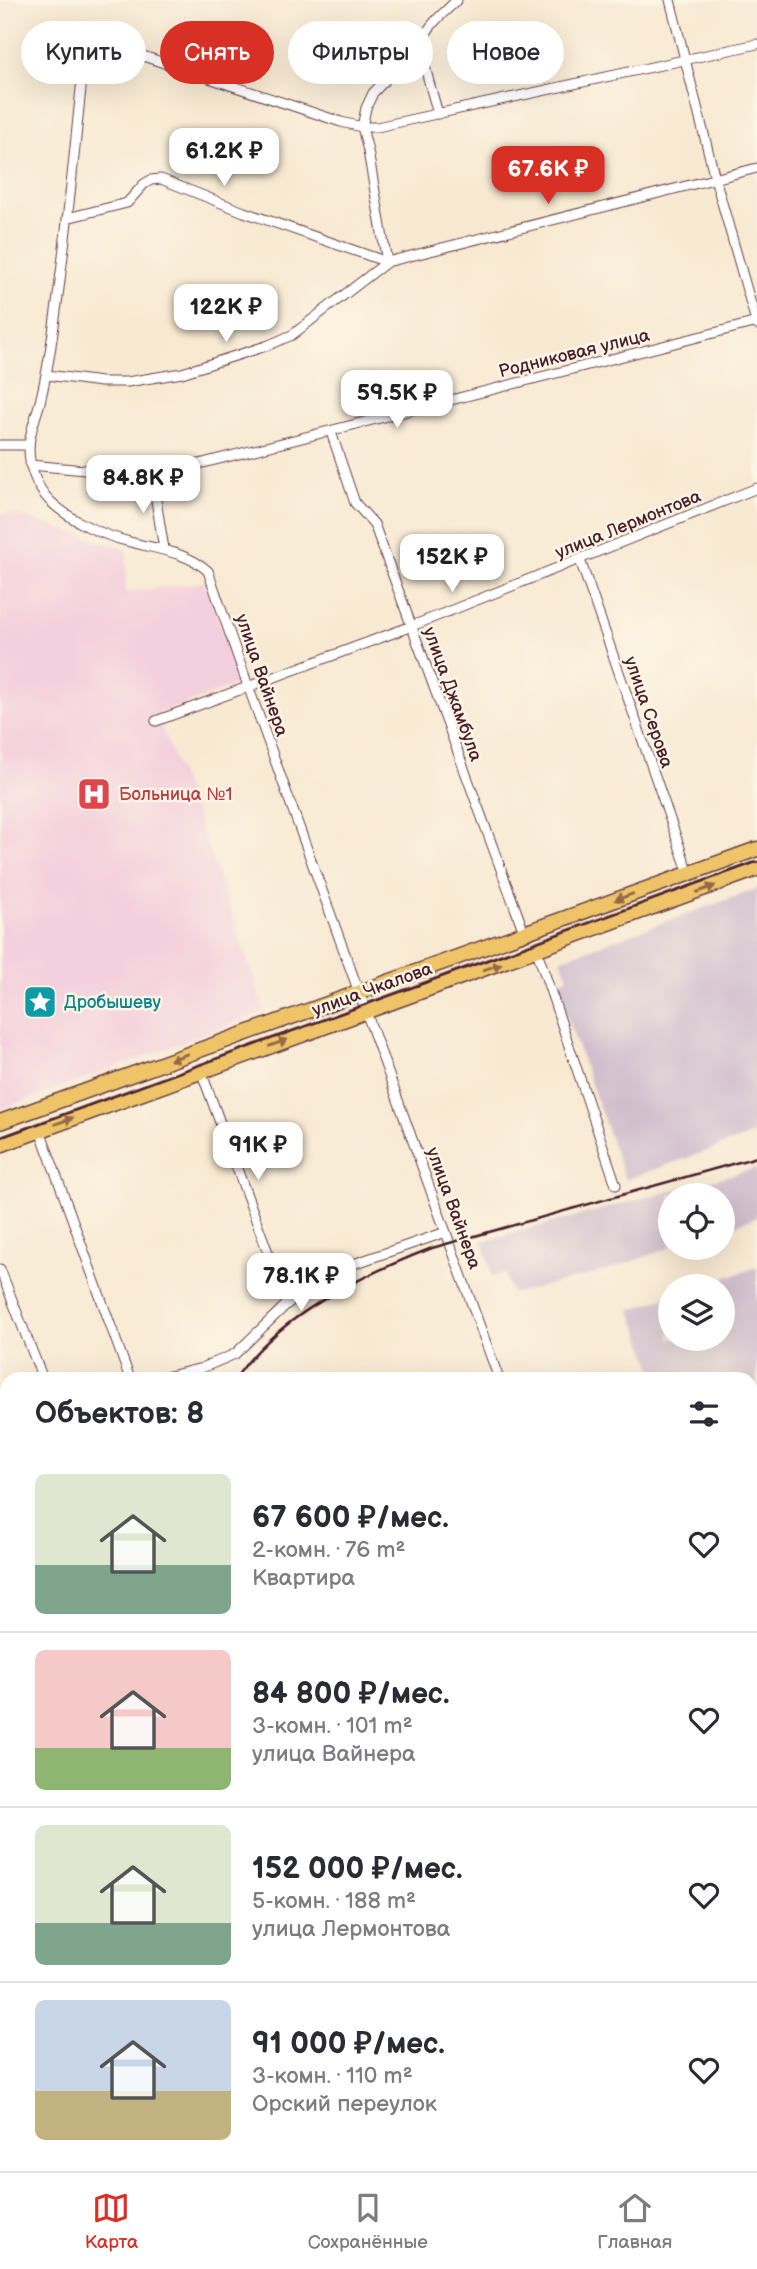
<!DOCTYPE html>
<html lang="ru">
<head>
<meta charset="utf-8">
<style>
	:root { --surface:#fff; --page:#f2f2f3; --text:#2b2b33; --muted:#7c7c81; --line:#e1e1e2; --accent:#d93025 }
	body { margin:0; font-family:"Balsamiq Sans",sans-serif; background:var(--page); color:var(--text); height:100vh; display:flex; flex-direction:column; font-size:26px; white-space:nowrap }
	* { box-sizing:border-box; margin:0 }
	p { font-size:23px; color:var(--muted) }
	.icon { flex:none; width:38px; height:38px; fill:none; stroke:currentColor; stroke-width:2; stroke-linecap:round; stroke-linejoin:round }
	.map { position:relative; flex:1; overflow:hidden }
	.side { position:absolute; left:0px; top:1372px; width:758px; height:800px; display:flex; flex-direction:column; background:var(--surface); border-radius:21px 21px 0 0; box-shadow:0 7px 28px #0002 }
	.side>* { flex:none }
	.top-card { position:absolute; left:21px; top:21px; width:716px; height:63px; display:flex; gap:14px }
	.controls { position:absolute; left:658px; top:1183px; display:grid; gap:14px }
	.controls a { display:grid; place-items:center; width:77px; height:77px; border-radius:50%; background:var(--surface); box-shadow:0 7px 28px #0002; font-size:35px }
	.price { position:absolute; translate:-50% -60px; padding:0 16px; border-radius:14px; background:#fff; color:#222; font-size:23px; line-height:46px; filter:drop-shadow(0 2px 4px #0008) }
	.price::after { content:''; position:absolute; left:50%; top:42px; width:21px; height:16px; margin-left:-10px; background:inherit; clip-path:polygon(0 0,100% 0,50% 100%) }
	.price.active { background:var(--accent); color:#fff }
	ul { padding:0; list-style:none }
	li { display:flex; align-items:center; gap:21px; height:175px; padding:0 35px }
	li+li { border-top:2px solid var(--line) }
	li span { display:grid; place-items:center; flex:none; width:196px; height:140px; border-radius:10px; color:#555 }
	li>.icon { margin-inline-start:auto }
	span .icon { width:84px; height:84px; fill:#fffc; stroke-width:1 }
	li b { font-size:30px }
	h2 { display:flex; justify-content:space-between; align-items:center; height:84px; padding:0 35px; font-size:30px }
	.tag { padding:0 24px; border-radius:32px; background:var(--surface); box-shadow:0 7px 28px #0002; font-size:24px; line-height:63px }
	.tag.active { background:var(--accent); color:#fff }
	.tabs { display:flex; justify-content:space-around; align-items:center; height:98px; border-top:2px solid var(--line); background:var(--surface); font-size:19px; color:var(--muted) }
	.tabs a { display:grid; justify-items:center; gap:4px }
	.tabs .active { color:var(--accent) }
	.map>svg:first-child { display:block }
	.built { fill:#f4cfdd }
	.industrial { fill:#d0bdcd }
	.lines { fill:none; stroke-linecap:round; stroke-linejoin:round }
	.street-casing { stroke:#643d44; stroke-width:11 }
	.primary-casing { stroke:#643d44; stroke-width:17 }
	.street { stroke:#fff; stroke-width:9 }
	.primary { stroke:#efc469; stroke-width:14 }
	.tram { stroke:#4a1f2b; stroke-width:2 }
	.rail { stroke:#4a1f2b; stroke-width:2.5 }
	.oneway { fill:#946947 }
	.labels { text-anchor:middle; stroke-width:5; stroke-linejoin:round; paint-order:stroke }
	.street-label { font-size:18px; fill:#4a1f2b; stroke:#fcf5e5 }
	.health-label { font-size:18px; fill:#be3a42; stroke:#fcf5e5; text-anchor:start }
	.culture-label { font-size:18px; fill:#0d838f; stroke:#fcf5e5; text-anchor:start }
</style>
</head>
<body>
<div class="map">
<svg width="757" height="2171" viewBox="0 0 757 2171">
	<rect width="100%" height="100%" fill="#fcf5e5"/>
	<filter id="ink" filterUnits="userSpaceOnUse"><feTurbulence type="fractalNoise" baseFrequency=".0143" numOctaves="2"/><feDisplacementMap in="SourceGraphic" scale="14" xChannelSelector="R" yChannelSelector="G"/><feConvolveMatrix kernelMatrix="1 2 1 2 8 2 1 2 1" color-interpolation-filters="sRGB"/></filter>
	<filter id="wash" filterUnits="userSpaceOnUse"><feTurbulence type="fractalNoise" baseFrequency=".00686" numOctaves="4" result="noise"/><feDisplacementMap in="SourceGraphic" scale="28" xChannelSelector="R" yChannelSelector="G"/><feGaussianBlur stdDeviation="1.57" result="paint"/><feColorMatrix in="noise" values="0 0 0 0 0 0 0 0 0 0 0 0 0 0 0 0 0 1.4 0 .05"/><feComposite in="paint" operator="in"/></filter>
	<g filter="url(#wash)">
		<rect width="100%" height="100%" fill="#f8e9d2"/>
		<polygon class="built" points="12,513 127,550 126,592 204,582 242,682 157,715 218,874 265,1012 0,1110 0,514"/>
		<g class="industrial">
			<polygon points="757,889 757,1133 625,1180 555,983 568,978 561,959"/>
			<polygon points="757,1168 757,1217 723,1229 723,1195 670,1195 670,1248 606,1271 512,1294 505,1274 492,1276 483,1241"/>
			<polygon points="757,1267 757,1647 751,1630 751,1379 657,1379 631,1310 670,1296 670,1339 723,1339 723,1286 701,1286"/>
			<polygon points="757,1750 757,2038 751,2020 751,1752"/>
		</g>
	</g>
	<g filter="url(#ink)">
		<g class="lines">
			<defs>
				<g id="street">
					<polyline points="670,0 715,178 757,325"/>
					<path d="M 438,114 C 434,97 418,53 424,38 C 430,23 446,11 457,0"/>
					<polyline points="67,218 127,203 144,184 151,180 161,179 244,212 387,262"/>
					<polyline points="387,262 368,151 362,127 366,108 373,93 423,40"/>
					<polyline points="47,375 101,382 127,382 182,373 269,345 292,335 387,262 757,168"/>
					<polyline points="331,432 355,503 374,524 524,932"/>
					<polyline points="0,445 29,445"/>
					<polyline points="30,465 152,476 757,322"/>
					<polyline points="152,476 164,549"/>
					<polyline points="580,560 689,874"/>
					<polyline points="156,721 412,626 757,488"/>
					<polyline points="537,951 616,1185"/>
					<polyline points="201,1071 287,1304"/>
					<polyline points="40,1130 130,1379"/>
					<polyline points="0,1269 43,1379"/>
					<polyline points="157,1379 202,1368 235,1354 287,1304 342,1268 446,1232"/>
					<path d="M 499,1379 L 248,686 L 208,571 C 187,552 156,549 130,542 C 102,535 71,521 50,501 C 36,487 29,467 29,448 C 29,433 36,417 40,402 C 45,381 49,361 52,339 C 66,247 74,153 84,60 C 90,47 96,43 110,45 L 341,122 L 362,127 L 377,127 L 757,44"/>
					<polyline points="0,1429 7,1427"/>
					<polyline points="0,1560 7,1558"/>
					<polyline points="751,2078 757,2090"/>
					<polyline points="751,2135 757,2133"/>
					<polyline points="374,2165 376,2171"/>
					<polyline points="616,2171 618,2165"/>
					<polyline points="643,2171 662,2165"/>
				</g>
				<g id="primary">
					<polyline points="0,1122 757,849"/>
					<path d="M 0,1145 C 252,1051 505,963 757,869"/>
				</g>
			</defs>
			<use href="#street" class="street-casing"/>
			<use href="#primary" class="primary-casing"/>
			<use href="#street" class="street"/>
			<use href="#primary" class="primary"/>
			<polyline class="tram" points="0,1138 757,862"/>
			<g class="rail">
				<path d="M 235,1379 C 278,1315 362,1275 432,1248 L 757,1157"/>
				<polyline points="0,1872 7,1864"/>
			</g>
		</g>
		<defs><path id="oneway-solid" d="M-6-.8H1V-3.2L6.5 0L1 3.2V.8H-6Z" transform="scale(1.75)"/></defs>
		<g class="oneway">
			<use href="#oneway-solid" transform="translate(706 889) rotate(-20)"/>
			<use href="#oneway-solid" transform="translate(624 897) rotate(160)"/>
			<use href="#oneway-solid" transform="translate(492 967) rotate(-19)"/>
			<use href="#oneway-solid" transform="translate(278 1043) rotate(-20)"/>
			<use href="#oneway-solid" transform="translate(179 1057) rotate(160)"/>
			<use href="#oneway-solid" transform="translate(64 1121) rotate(-20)"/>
		</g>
	</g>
	<defs>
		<symbol id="hospital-square" viewBox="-11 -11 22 22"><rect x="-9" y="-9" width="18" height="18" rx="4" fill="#e0444e" stroke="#fcf5e5"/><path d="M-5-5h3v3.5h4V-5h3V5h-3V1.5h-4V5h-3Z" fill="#fff"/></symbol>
		<symbol id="sight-square" viewBox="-11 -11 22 22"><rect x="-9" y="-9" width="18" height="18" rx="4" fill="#0f9aa8" stroke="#fcf5e5"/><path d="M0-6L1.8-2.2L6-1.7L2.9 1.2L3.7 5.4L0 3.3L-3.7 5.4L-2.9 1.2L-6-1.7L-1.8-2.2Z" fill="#fff"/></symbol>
	</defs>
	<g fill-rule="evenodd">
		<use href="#hospital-square" x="75" y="775" width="38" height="38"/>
		<use href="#sight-square" x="21" y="983" width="38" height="38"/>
	</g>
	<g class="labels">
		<g class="street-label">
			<text transform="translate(574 353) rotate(-14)" y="6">Родниковая улица</text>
			<text transform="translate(628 524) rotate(-22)" y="6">улица Лермонтова</text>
			<text transform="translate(262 675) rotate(71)" y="6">улица Вайнера</text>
			<text transform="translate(453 694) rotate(70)" y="6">улица Джамбула</text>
			<text transform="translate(649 712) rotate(71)" y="6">улица Серова</text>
			<text transform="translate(372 989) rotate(-20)" y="6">улица Чкалова</text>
			<text transform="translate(454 1208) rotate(70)" y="6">улица Вайнера</text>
		</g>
		<g class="health-label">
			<text x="119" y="800">Больница №1</text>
		</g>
		<g class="culture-label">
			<text x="64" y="1008">Дробышеву</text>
		</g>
	</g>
</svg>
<div class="controls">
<a><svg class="icon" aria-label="locate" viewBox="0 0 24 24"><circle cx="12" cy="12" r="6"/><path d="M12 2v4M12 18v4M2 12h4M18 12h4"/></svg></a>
<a><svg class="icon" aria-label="layers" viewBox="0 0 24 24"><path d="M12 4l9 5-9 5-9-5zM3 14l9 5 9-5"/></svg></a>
</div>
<b class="price" style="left:224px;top:188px">61.2K ₽</b>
<b class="price active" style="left:548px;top:206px">67.6K ₽</b>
<b class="price" style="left:226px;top:344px">122K ₽</b>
<b class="price" style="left:397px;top:430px">59.5K ₽</b>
<b class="price" style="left:143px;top:515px">84.8K ₽</b>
<b class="price" style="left:452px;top:594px">152K ₽</b>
<b class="price" style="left:258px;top:1182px">91K ₽</b>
<b class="price" style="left:301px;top:1313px">78.1K ₽</b>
<div class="top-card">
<a class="tag">Купить</a>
<a class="tag active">Снять</a>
<a class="tag">Фильтры</a>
<a class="tag">Новое</a>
</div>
<section class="side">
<h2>Объектов: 8<svg class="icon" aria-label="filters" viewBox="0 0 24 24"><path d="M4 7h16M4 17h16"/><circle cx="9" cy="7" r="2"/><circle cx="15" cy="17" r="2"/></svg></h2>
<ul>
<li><span style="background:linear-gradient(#dfe7d0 65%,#7fa58c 0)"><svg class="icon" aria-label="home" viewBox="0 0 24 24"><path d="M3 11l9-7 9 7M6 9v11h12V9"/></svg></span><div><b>67 600 ₽/мес.</b><p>2-комн. · 76 m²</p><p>Квартира</p></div><svg class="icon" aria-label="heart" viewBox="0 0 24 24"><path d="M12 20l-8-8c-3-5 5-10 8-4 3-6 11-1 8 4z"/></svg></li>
<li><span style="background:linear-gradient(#f6c9c9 70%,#8fb573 0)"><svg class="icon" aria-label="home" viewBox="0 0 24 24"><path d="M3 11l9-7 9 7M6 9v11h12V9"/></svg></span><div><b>84 800 ₽/мес.</b><p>3-комн. · 101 m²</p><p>улица Вайнера</p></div><svg class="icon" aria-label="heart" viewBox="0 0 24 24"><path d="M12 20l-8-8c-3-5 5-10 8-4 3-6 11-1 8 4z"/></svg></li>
<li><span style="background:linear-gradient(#dfe7d0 70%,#7fa58c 0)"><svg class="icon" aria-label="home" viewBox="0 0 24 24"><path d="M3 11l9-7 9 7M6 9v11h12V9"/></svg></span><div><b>152 000 ₽/мес.</b><p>5-комн. · 188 m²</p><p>улица Лермонтова</p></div><svg class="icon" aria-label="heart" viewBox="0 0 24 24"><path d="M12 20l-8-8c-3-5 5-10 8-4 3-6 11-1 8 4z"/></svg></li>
<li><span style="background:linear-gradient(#c9d6e8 65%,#c2b280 0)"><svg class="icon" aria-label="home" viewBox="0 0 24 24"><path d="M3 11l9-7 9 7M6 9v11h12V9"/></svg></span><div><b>91 000 ₽/мес.</b><p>3-комн. · 110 m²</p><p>Орский переулок</p></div><svg class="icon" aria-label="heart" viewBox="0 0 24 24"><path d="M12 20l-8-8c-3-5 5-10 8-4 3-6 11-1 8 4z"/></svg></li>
</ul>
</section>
</div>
<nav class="tabs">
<a class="active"><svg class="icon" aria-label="map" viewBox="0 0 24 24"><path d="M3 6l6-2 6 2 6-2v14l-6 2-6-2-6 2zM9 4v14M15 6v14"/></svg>Карта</a>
<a><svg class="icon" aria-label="saved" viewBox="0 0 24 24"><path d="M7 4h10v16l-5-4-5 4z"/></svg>Сохранённые</a>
<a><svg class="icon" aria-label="home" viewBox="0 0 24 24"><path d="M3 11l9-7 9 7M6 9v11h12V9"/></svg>Главная</a>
</nav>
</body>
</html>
